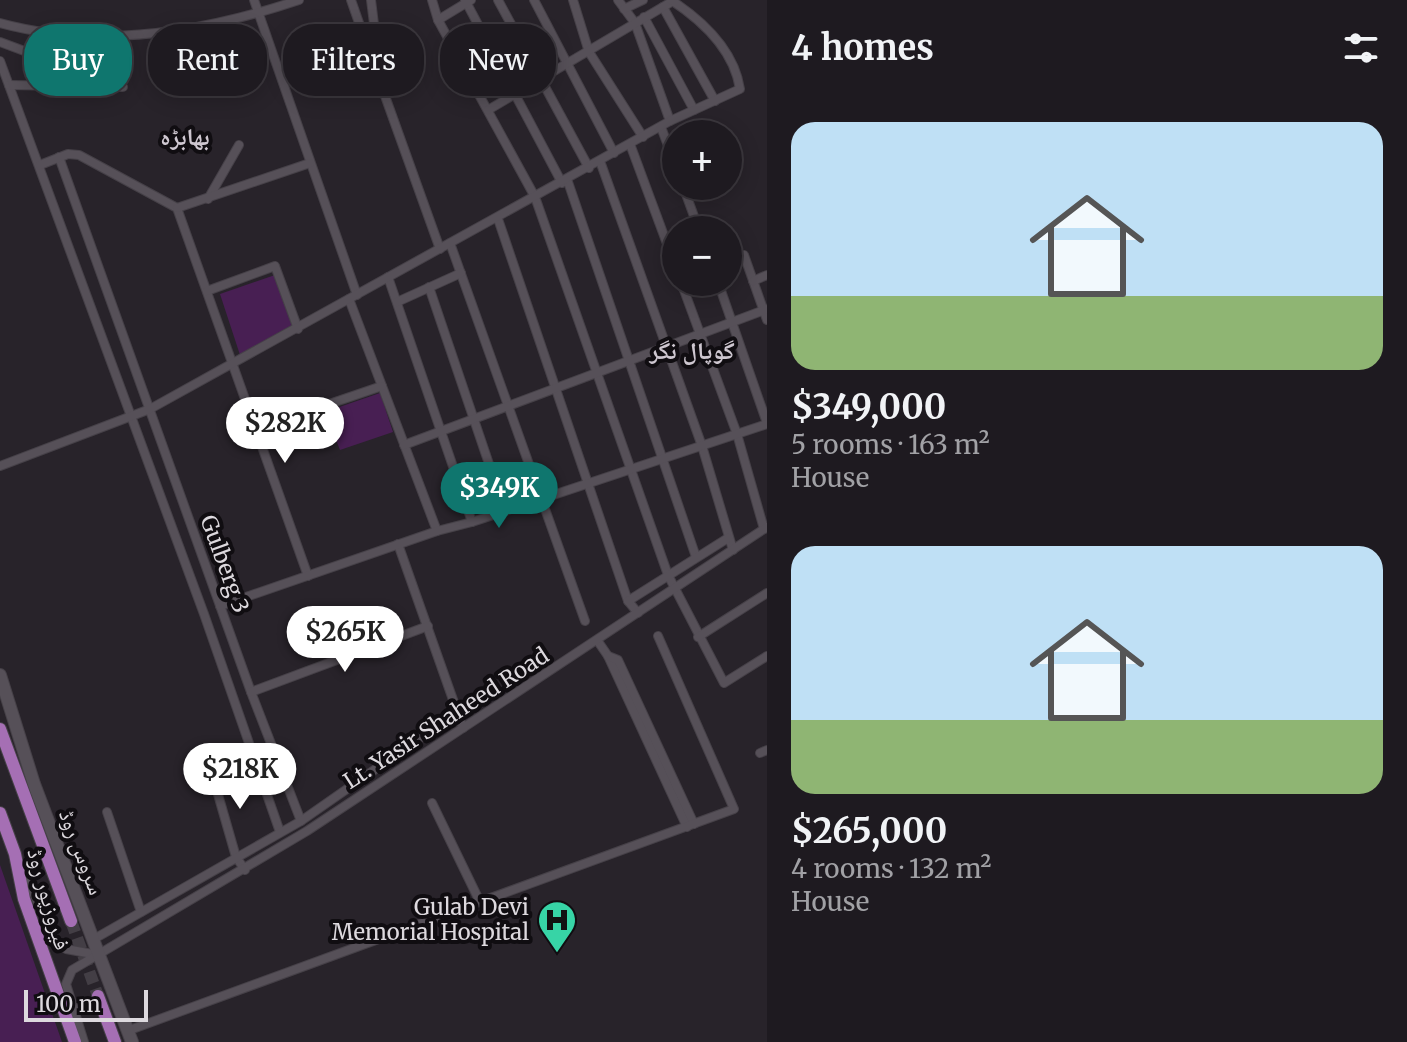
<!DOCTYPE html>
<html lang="en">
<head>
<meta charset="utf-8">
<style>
	:root { --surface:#1e1a20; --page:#262329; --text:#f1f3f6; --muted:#a1a1a5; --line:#3c383e; --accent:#0f766e }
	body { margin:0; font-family:Merriweather,"Noto Naskh Arabic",serif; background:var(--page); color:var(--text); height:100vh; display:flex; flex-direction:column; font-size:30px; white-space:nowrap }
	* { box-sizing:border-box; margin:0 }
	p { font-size:26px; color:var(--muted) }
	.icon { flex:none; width:44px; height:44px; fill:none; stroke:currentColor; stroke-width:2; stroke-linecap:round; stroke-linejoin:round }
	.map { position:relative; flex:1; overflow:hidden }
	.sheet { display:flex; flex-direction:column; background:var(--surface); width:640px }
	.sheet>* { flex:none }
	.top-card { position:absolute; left:24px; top:24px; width:622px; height:72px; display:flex; gap:16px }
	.fabs { position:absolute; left:662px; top:120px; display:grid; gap:16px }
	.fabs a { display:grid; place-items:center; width:80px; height:80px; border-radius:50%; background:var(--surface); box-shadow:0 4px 20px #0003,0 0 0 2px var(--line); font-size:40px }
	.scale { position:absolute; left:24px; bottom:20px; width:124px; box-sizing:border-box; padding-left:8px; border:4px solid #ddd9de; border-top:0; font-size:22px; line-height:28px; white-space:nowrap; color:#ddd9de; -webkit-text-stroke:6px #100d11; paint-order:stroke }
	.price { position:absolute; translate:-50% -68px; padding:0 18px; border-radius:28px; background:#fff; color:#222; font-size:26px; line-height:52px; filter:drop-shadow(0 2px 4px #0008) }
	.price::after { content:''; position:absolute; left:50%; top:48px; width:24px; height:18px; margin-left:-12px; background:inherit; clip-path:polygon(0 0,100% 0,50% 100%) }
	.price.on { background:var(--accent); color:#fff }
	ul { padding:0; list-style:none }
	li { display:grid; align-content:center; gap:16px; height:424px; padding:0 24px }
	li span { display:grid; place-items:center; height:248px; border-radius:24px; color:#555 }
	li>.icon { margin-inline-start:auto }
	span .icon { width:144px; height:144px; fill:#fffc; stroke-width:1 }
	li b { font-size:34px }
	h2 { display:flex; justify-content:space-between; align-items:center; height:96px; padding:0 24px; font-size:34px }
	.tag { padding:0 28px; border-radius:32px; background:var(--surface); box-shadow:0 4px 20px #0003,0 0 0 2px var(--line); font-size:28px; line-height:72px }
	.tag.on { background:var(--accent); color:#fff }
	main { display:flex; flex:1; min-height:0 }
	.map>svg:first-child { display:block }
	.green { fill:#481f53 }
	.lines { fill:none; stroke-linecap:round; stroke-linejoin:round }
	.primary-tunnel { stroke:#433e45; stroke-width:12; stroke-dasharray:12 6; stroke-linecap:butt }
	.street-casing { stroke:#464148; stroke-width:10 }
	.secondary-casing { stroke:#464148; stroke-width:14 }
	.primary-casing { stroke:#464148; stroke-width:14 }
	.street { stroke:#565058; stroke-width:8 }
	.secondary { stroke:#565058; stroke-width:12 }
	.primary { stroke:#a56fb4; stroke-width:12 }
	.labels { text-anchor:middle; stroke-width:8; stroke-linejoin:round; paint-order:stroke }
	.street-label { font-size:22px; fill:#ddd9de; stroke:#100d11 }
	.poi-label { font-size:22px; fill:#ddd9de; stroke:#100d11; text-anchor:end }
	.neighbourhood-label { font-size:24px; font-weight:bold; fill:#cec7d0; stroke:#100d11 }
</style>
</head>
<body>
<main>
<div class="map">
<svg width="767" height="1042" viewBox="0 0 767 1042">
	<rect width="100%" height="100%" fill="#28232a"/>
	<g class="green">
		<polygon points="275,275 295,325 240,355 220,294"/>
		<polygon points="380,393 393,432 340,450 325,412"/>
		<polygon points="0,865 62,1042 0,1042"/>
	</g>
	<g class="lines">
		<polyline class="primary-tunnel" points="71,921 98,996"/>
		<defs>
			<g id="street">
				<polyline points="254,0 357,295"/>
				<polyline points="351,0 371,57"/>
				<polyline points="371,0 377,48 371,57 440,249"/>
				<polyline points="432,0 438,20 535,197 668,575 724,683 767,656"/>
				<polyline points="465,0 562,183"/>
				<polyline points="498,0 589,168"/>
				<polyline points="534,0 614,153"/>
				<polyline points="573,0 589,52 643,137"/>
				<polyline points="618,0 635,23 670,121"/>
				<polyline points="663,7 715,101"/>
				<polyline points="624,9 643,0"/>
				<polyline points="644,17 694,110"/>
				<polyline points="438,20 471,0"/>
				<path d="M 0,23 C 99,50 204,32 299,0"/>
				<polyline points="0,42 35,55 89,58"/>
				<polyline points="0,61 204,614 280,832"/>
				<polyline points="9,85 123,87"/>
				<polyline points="488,110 673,1"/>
				<polyline points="661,127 676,167"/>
				<polyline points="630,144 676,268"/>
				<polyline points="59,157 251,692 301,821"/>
				<polyline points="600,161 702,446 733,550"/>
				<polyline points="40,165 68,154 79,155 177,208 308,576"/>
				<polyline points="567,179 696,557"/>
				<polyline points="683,186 699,230"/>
				<polyline points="208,199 239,145"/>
				<polyline points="177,208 310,163"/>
				<polyline points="498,219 628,601 638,613"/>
				<polyline points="450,243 585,621"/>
				<polyline points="728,261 744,255 767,320"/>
				<polyline points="388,277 472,522"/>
				<polyline points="753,281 767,275"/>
				<polyline points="681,282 737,434 764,529"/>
				<polyline points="718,282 767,423"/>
				<polyline points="429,287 505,511"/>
				<polyline points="207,291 275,266 298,329"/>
				<polyline points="349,299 437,531"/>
				<polyline points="397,302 461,273"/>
				<polyline points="256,429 382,386"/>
				<polyline points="404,445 767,309"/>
				<path d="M 0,466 L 150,409 L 670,121 L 740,89 C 734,50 703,21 671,0"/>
				<polyline points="398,544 463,728"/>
				<polyline points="628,601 728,538"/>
				<polyline points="220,606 437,531 472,522 767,424"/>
				<polyline points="698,637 767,593"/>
				<polyline points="597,640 608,656 687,827"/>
				<polyline points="608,656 618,660 694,824"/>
				<polyline points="251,692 428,626"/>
				<polyline points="760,753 767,750"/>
				<polyline points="209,763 236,857 245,870"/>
				<polyline points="432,803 480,902"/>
				<polyline points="107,812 141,912"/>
				<polyline points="22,868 56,942 66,949 98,955"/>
				<polyline points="94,939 301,821 456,713"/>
				<polyline points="127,1031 734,809 658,636"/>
				<polyline points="84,1042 66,984 72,970 307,831 767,527"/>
			</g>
			<polyline id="secondary" points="0,675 34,784 132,1042"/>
			<g id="primary">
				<polyline points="0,729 71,921"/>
				<polyline points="0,813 15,854 24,899 75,1042"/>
				<polyline points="98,996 115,1042"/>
			</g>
		</defs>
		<use href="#street" class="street-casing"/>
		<use href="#secondary" class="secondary-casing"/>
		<use href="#primary" class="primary-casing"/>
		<use href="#street" class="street"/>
		<use href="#secondary" class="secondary"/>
		<use href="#primary" class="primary"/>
	</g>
	<defs>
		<symbol id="hospital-pin" viewBox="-11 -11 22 30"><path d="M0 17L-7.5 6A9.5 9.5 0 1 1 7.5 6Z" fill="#37d4a6" stroke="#100d11"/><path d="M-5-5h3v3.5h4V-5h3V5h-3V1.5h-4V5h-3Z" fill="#111"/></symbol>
	</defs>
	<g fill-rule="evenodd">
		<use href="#hospital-pin" x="535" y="898" width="44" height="60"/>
	</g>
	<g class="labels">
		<g class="street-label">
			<text transform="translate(225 564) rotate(70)" y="8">Gulberg 3</text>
			<text transform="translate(446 718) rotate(-33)" y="8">Lt. Yasir Shaheed Road</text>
			<text transform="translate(82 852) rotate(69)" y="8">سروس روڈ</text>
			<text transform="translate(49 899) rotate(74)" y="8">فیروزپور روڈ</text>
		</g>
		<g class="poi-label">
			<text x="529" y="915">Gulab Devi<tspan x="529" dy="25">Memorial Hospital</tspan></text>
		</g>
		<g class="neighbourhood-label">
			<text x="185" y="145">بھابڑہ</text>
			<text x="692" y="359">گوپال نگر</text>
		</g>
	</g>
</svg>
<div class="fabs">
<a>+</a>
<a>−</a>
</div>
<div class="scale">100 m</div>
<b class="price" style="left:285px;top:465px">$282K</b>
<b class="price on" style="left:499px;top:530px">$349K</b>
<b class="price" style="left:345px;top:674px">$265K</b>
<b class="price" style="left:240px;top:811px">$218K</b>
<div class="top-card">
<a class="tag on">Buy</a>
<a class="tag">Rent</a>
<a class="tag">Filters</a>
<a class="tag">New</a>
</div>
</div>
<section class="sheet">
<h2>4 homes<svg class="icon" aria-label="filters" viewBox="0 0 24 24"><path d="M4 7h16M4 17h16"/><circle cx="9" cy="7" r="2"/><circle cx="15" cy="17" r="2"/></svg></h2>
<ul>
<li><span style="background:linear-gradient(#bfe0f5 70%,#8fb573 0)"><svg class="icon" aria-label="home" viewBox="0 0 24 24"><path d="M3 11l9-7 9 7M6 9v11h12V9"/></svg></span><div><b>$349,000</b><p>5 rooms · 163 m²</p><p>House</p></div></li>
<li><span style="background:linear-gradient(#bfe0f5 70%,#8fb573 0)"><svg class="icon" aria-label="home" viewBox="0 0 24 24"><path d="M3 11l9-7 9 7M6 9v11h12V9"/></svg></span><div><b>$265,000</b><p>4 rooms · 132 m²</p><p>House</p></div></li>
</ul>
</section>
</main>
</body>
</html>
